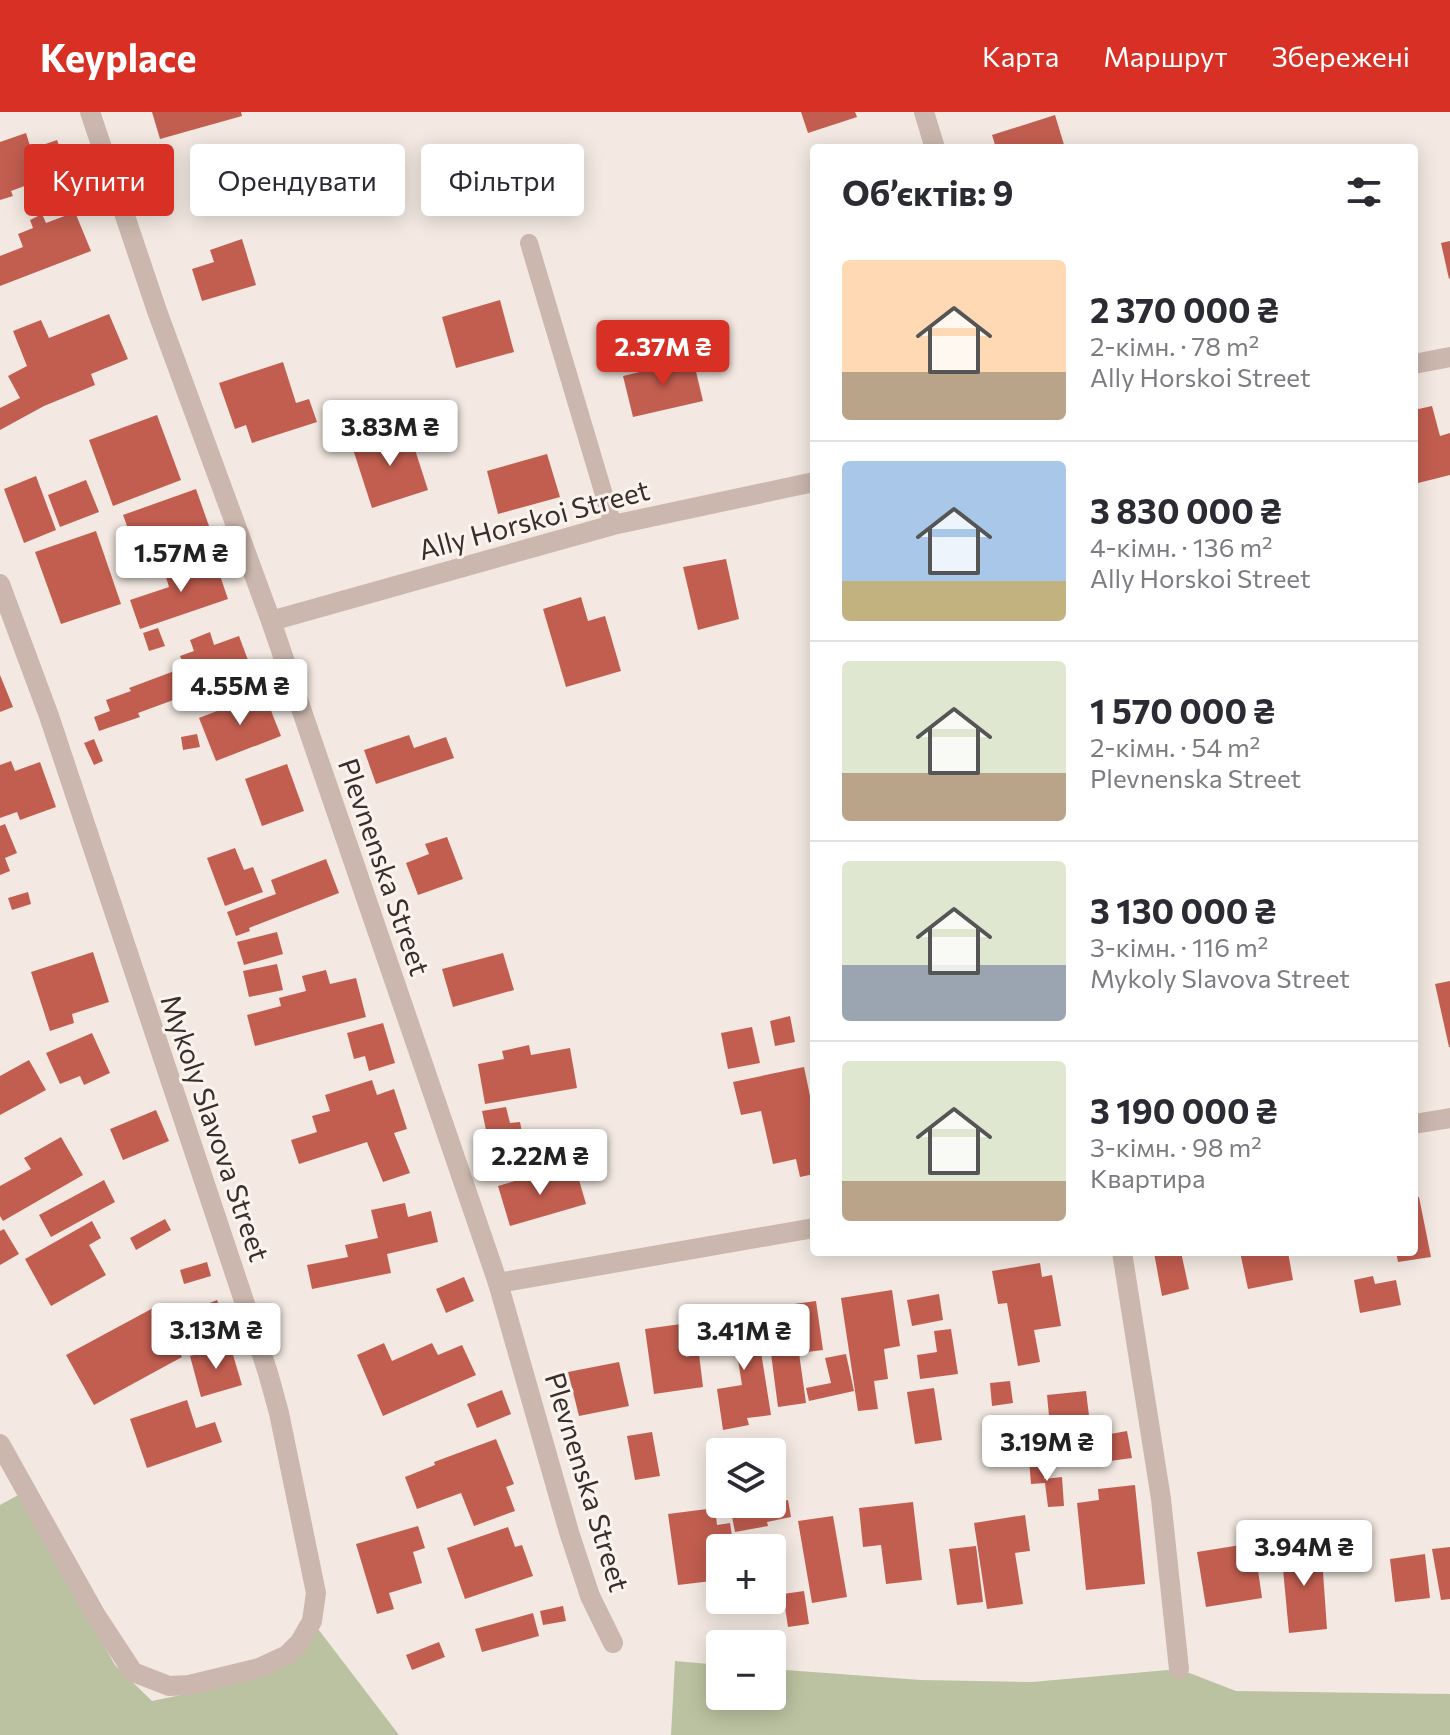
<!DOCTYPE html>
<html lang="uk">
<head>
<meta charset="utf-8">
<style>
	:root { --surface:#fff; --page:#f2f2f3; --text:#2b2b33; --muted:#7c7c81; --line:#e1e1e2; --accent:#d93025 }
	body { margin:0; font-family:Commissioner,sans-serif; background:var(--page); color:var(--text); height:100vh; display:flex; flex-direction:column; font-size:30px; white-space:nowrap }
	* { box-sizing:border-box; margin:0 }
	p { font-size:26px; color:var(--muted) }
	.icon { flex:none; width:44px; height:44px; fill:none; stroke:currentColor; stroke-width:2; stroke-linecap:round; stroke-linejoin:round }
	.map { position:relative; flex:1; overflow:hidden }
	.drawer { position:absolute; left:810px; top:32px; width:608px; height:1112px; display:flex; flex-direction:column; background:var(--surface); border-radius:8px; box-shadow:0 4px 20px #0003 }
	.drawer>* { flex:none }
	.top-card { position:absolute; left:24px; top:32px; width:666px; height:72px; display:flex; gap:16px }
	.buttons { position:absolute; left:706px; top:1326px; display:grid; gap:16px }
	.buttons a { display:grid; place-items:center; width:80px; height:80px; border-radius:8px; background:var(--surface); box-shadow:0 4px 20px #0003; font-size:40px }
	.price { position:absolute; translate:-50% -68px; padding:0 18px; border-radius:8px; background:#fff; color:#222; font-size:26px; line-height:52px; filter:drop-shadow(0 2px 4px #0008) }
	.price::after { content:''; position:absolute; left:50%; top:48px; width:24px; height:18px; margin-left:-12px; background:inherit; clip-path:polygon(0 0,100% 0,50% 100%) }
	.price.selected { background:var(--accent); color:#fff }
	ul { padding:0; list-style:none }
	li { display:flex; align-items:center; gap:24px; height:200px; padding:0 32px }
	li+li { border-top:2px solid var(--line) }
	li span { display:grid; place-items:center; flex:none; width:224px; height:160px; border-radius:8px; color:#555 }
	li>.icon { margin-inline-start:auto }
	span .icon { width:96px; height:96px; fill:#fffc; stroke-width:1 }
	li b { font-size:34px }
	h2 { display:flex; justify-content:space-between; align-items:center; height:96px; padding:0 32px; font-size:34px }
	.chip { padding:0 28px; border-radius:8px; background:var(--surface); box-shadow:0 4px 20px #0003; font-size:28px; line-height:72px }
	.chip.selected { background:var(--accent); color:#fff }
	header { display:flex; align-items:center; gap:48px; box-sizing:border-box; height:112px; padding:0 40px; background:var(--accent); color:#fff }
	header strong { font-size:38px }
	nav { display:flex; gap:44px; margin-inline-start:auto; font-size:28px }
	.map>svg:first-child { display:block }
	.green { fill:#bbc2a1 }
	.building { fill:#c25e50 }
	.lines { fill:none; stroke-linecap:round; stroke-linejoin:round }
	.service { stroke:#cbb7ad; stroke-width:18 }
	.minor { stroke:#cbb7ad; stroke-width:20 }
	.labels { text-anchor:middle; stroke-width:6; stroke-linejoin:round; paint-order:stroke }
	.street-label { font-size:28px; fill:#3a2e2c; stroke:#faf3ee }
</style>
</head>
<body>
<header>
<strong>Keyplace</strong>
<nav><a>Карта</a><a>Маршрут</a><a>Збережені</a></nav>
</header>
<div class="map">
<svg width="1450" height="1623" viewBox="0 0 1450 1623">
	<rect width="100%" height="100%" fill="#f3e9e2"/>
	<g class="green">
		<polygon points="20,1382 115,1553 152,1589 224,1574 306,1534 312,1509 399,1623 0,1623 0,1393"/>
		<polygon points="675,1549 720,1553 720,1584 772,1584 772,1557 921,1568 1032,1570 1179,1557 1236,1579 1450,1582 1450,1623 671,1623"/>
	</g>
	<g class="building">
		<polygon points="152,0 241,0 242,4 160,27"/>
		<polygon points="801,0 855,0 857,5 808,21"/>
		<polygon points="1055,3 1065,36 996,36 992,23"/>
		<polygon points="26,21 31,37 57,28 68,58 11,79 13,84 0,88 0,30"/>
		<polygon points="241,43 250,68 212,81 204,55"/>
		<polygon points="82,64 86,80 60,88 61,92 48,96 42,75"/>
		<polygon points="75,100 91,139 0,174 0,144 23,135 18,122 33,116 30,108 42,102 46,111"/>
		<polygon points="242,127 256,173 202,189 192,157 214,150 210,138"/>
		<polygon points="1450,129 1450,166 1449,167 1441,131"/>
		<polygon points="500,188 514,240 456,256 442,205"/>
		<polygon points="109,202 128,247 91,262 95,273 44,294 0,318 0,296 20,286 8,264 27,254 13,219 41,208 49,226"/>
		<polygon points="693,247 703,289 633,305 623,264"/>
		<polygon points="283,250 296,291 309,287 317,310 252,331 246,313 235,317 219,271"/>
		<polygon points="1432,294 1440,324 1450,321 1450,363 1414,372 1414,298"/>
		<polygon points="157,303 181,368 113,394 89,328"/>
		<polygon points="408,316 428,378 372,396 352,334"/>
		<polygon points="547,342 560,385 498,402 487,359"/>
		<polygon points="36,364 56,418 24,431 4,377"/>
		<polygon points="86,368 99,400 60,415 48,383"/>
		<polygon points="196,377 216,434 186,444 183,436 141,452 123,403"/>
		<polygon points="96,419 121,492 61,512 35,440"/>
		<polygon points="214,446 228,487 140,517 130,488 169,475 165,462"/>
		<polygon points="726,447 739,507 698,518 683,455"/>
		<polygon points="581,485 588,509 605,504 621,559 566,575 543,497"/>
		<polygon points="158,516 165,534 149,539 143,521"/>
		<polygon points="210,520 214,533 239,524 252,559 138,601 140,605 99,619 94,605 110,599 106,588 131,579 129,576 185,555 180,544 194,539 190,528"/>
		<polygon points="0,563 13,595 0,600"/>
		<polygon points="264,581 281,624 216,649 199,606"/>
		<polygon points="197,622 200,635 183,638 181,625"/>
		<polygon points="409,623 414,636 446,625 454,646 376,672 364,638"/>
		<polygon points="94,627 103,649 94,653 84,631"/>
		<polygon points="11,649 15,659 40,650 56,695 20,708 17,700 0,706 0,653"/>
		<polygon points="287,652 304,699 262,714 245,667"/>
		<polygon points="5,712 17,741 5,746 10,759 0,763 0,714"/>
		<polygon points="447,725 463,767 418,783 406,751 429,742 425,732"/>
		<polygon points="235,736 244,758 253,755 263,780 225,794 207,746"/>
		<polygon points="326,747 339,781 249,816 250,819 236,824 227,800 276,782 271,768"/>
		<polygon points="28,780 31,792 12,798 8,786"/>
		<polygon points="277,820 283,842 244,853 237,830"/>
		<polygon points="93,840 109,890 72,902 74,911 50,919 31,860"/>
		<polygon points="503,841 514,878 453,895 442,857"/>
		<polygon points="277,852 283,878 249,885 243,859"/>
		<polygon points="326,858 330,872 356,866 366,905 255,934 247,903 281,894 279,886 306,879 302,864"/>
		<polygon points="1450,869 1450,935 1449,935 1435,872"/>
		<polygon points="790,904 795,930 775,934 770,909"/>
		<polygon points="383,911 395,951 369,959 365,944 354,947 347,921"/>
		<polygon points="752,915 760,951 728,957 721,921"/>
		<polygon points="92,921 110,961 84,973 80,964 60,972 46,941"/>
		<polygon points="529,933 531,943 570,936 577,976 485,992 478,952 504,947 502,939"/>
		<polygon points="29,948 46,978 0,1003 0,964"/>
		<polygon points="804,955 814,1003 814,1062 800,1065 796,1047 773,1052 761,999 741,1003 733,970"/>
		<polygon points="372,968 377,983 394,977 407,1017 394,1021 410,1061 383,1070 367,1030 299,1052 291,1028 317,1020 312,1004 330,999 325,983"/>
		<polygon points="506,995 510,1011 520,1010 525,1036 491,1042 482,999"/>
		<polygon points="156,998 169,1029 123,1048 110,1017"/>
		<polygon points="61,1025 83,1063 3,1109 0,1104 0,1074 31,1057 24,1046"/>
		<polygon points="549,1059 552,1068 577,1061 586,1092 510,1114 498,1074"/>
		<polygon points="104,1068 115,1090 51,1125 39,1103"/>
		<polygon points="1414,1085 1419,1085 1431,1145 1398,1150 1396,1140 1414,1140"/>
		<polygon points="405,1091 408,1105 431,1099 438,1130 387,1142 391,1161 312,1177 307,1153 348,1145 345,1133 378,1126 371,1098"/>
		<polygon points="165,1107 171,1118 136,1138 130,1126"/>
		<polygon points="92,1109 101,1126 89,1133 106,1163 51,1194 25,1147"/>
		<polygon points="4,1117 19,1142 0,1153 0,1119"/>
		<polygon points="1159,1140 1181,1140 1189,1177 1162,1184 1154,1141"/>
		<polygon points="1240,1140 1288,1140 1293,1168 1248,1177"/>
		<polygon points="207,1150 211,1164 184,1172 180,1158"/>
		<polygon points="1040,1151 1042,1165 1052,1163 1061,1214 1034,1218 1040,1250 1018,1254 1007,1191 998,1192 992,1159"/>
		<polygon points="1373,1164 1375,1172 1396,1168 1401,1193 1360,1201 1354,1168"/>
		<polygon points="464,1165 474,1189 446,1201 436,1177"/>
		<polygon points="892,1178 900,1234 884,1237 888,1267 874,1269 878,1297 858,1299 841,1186"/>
		<polygon points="939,1182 943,1208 912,1214 907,1188"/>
		<polygon points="217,1188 228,1216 193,1230 182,1202"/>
		<polygon points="816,1189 823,1238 799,1241 806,1291 778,1295 765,1196"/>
		<polygon points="155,1195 182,1245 94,1293 66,1243"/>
		<polygon points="754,1196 771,1303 747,1306 749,1313 723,1318 717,1277 742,1273 736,1235 727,1237 722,1201"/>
		<polygon points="681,1212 686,1245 699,1242 703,1275 654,1282 645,1217"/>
		<polygon points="951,1217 958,1262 920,1267 917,1243 937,1240 934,1219"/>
		<polygon points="384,1231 392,1249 432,1231 438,1243 462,1233 476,1263 383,1304 357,1243"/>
		<polygon points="230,1233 242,1273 201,1285 190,1244"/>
		<polygon points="846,1242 854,1279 809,1289 806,1276 831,1271 825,1246"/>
		<polygon points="619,1250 629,1294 579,1304 568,1260"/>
		<polygon points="1010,1269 1013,1291 992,1294 990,1271"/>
		<polygon points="934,1276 942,1328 915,1332 907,1280"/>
		<polygon points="502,1278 511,1302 477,1316 467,1292"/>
		<polygon points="1086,1279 1094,1345 1053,1347 1047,1283"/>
		<polygon points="187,1288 196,1316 215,1310 222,1330 147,1356 130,1307"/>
		<polygon points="1127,1319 1132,1346 1103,1350 1099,1324"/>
		<polygon points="652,1320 660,1364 635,1368 627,1324"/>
		<polygon points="496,1327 514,1372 506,1375 515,1399 474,1414 461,1381 417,1397 405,1365 435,1353 434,1350"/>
		<polygon points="1043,1346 1044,1367 1062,1365 1064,1394 1048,1395 1045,1371 1031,1372 1029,1347"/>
		<polygon points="1135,1373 1145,1472 1086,1478 1077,1391 1099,1388 1098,1377"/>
		<polygon points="788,1388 791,1405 767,1410 768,1414 735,1420 730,1394 742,1392 763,1394"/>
		<polygon points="913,1390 922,1468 886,1472 881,1433 863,1435 859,1396"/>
		<polygon points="715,1396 717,1413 730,1411 734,1436 720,1436 720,1468 678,1473 668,1402"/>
		<polygon points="1025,1403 1030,1439 1015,1441 1023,1492 987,1497 974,1411"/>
		<polygon points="833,1404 847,1485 812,1491 798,1409"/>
		<polygon points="418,1414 425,1436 413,1440 422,1471 389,1481 394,1497 377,1502 356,1432"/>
		<polygon points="508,1415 515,1435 522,1433 533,1464 465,1487 447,1436"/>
		<polygon points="1247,1432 1251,1452 1257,1451 1262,1486 1206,1495 1197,1440"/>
		<polygon points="1321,1432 1327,1517 1289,1521 1281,1436"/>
		<polygon points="976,1434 983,1490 957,1493 949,1437"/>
		<polygon points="1450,1435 1450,1487 1441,1488 1432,1437"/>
		<polygon points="1425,1442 1430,1486 1395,1490 1390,1447"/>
		<polygon points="804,1479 809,1512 788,1515 783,1482"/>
		<polygon points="563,1494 566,1509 543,1513 540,1499"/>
		<polygon points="533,1501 539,1524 482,1540 475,1517"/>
		<polygon points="439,1530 445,1545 412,1558 406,1543"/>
	</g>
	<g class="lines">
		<polyline class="service" points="529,131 613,413"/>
		<g class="minor">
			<polyline points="90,0 157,199 271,509 498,1171 569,1420 590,1484 613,1531"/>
			<polyline points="924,0 935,36"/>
			<polyline points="1414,252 1450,245"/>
			<polyline points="0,472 49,604 268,1261 279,1301 316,1481 312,1509 300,1530 287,1543 259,1556 189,1573 169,1574 133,1560 95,1502 0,1332"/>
			<polyline points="271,509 613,413 814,370"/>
			<polyline points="1414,1012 1450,1006"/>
			<polyline points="1122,1140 1161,1387 1179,1557"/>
			<polyline points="498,1171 814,1116"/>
		</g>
	</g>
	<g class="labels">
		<g class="street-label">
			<text transform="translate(534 408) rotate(-15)" y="10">Ally Horskoi Street</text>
			<text transform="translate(384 755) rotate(71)" y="10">Plevnenska Street</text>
			<text transform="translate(215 1016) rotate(71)" y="10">Mykoly Slavova Street</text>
			<text transform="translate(587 1370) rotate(73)" y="10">Plevnenska Street</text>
		</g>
	</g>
</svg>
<div class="buttons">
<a><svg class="icon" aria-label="layers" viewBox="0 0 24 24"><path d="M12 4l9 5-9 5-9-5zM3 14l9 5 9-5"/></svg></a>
<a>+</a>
<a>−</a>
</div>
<b class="price selected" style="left:663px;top:276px">2.37M ₴</b>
<b class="price" style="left:390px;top:356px">3.83M ₴</b>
<b class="price" style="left:181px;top:482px">1.57M ₴</b>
<b class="price" style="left:240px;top:615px">4.55M ₴</b>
<b class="price" style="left:540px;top:1085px">2.22M ₴</b>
<b class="price" style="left:216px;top:1259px">3.13M ₴</b>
<b class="price" style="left:744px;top:1260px">3.41M ₴</b>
<b class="price" style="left:1047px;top:1371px">3.19M ₴</b>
<b class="price" style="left:1304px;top:1476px">3.94M ₴</b>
<div class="top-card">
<a class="chip selected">Купити</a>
<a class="chip">Орендувати</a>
<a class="chip">Фільтри</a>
</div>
<section class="drawer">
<h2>Об’єктів: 9<svg class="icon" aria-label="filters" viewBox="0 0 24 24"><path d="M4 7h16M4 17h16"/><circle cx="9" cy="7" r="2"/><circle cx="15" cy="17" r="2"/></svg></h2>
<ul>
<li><span style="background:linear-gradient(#ffd9b3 70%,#b9a48a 0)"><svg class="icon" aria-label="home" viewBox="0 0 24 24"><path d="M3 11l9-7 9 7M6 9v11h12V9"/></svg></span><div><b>2 370 000 ₴</b><p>2-кімн. · 78 m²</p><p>Ally Horskoi Street</p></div></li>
<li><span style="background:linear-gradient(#a9c7e8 75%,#c2b280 0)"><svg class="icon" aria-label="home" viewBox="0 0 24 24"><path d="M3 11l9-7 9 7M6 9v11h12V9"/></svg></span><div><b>3 830 000 ₴</b><p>4-кімн. · 136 m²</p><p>Ally Horskoi Street</p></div></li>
<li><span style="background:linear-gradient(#dfe7d0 70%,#b9a48a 0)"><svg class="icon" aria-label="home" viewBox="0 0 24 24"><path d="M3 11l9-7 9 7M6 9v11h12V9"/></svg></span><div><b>1 570 000 ₴</b><p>2-кімн. · 54 m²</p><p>Plevnenska Street</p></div></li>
<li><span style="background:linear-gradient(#dfe7d0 65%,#9aa5b1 0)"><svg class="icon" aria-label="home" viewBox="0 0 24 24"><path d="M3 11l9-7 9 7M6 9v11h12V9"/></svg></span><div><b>3 130 000 ₴</b><p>3-кімн. · 116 m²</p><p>Mykoly Slavova Street</p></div></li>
<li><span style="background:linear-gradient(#dfe7d0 75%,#b9a48a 0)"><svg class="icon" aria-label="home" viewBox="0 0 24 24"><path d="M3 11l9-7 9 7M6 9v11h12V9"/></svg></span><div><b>3 190 000 ₴</b><p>3-кімн. · 98 m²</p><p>Квартира</p></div></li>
</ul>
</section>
</div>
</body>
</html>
